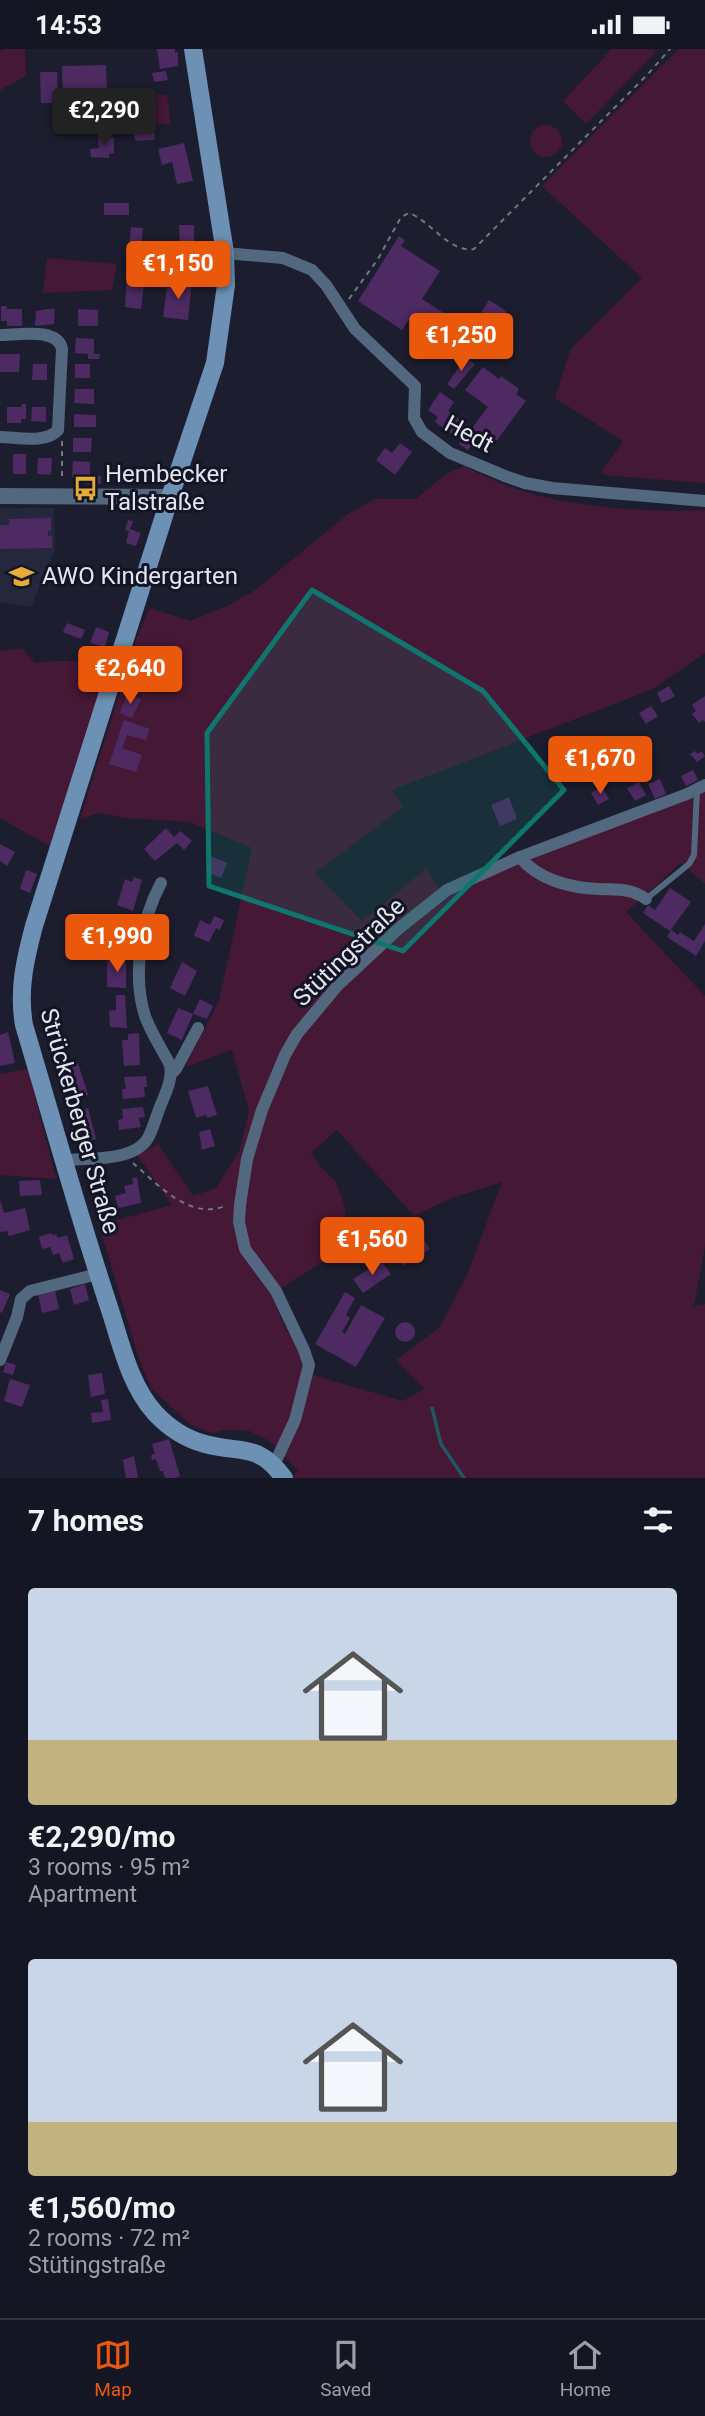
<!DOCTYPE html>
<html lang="en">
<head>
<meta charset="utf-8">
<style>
	:root { --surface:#151623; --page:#1e1f2b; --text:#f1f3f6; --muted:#9d9fa6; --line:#343541; --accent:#ea580c }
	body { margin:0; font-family:Roboto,sans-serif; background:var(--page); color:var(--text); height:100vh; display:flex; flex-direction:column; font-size:26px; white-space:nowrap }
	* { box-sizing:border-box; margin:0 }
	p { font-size:23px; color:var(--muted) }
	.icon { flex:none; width:38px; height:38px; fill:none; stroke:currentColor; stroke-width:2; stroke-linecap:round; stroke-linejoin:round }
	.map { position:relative; height:1429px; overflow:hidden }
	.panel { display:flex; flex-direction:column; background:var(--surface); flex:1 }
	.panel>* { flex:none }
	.price { position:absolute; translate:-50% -60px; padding:0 16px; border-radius:7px; background:var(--accent); color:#fff; font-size:23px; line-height:46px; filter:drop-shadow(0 2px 4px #0008) }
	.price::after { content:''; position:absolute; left:50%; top:42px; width:21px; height:16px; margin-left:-10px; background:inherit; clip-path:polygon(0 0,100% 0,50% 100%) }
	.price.on { background:#222; color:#fff }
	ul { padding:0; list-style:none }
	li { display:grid; align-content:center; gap:14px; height:371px; padding:0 28px }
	li span { display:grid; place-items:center; height:217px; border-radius:7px; color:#555 }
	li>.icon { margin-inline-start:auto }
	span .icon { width:126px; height:126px; fill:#fffc; stroke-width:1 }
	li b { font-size:30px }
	h2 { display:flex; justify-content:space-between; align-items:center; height:84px; padding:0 28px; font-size:30px }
	.status { display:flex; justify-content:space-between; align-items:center; height:49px; padding:0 35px; background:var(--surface); direction:ltr }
	.status svg { height:19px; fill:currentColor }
	.tabs { display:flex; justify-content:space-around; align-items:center; height:98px; border-top:2px solid var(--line); background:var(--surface); font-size:19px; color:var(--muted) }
	.tabs a { display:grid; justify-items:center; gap:4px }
	.tabs .on { color:var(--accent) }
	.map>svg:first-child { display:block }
	.built { fill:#25273d }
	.green { fill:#451835; fill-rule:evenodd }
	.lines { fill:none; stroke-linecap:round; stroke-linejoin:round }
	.stream { stroke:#215663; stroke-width:3.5 }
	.building { fill:#4d2a61 }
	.path { stroke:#737583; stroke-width:2; stroke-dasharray:5 5; stroke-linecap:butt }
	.service { stroke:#51687e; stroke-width:6 }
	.minor { stroke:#51687e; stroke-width:12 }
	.tertiary { stroke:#51687e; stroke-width:16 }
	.secondary { stroke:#6c91b4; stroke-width:18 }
	.marked { fill:#0f766e; fill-opacity:0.2; stroke:#0f766e; stroke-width:5; stroke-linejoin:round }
	.labels { text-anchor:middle; stroke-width:6; stroke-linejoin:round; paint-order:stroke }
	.street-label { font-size:24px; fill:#e3e5f0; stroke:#131525 }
	.poi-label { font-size:24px; fill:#e3e5f0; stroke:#131525; text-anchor:start }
</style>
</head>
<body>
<div class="status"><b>14:53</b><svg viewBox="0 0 49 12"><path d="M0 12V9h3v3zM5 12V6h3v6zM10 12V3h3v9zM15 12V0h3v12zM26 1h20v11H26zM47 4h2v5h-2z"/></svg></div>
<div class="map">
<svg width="705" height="1429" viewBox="0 0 705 1429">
	<rect width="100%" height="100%" fill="#1c1e2f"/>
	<polygon class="built" points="0,459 54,459 55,501 31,558 0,553"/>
	<g class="green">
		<polygon points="4,0 25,0 26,27 0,41 0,2"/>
		<polygon points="612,0 653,0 656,3 586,75 563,52"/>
		<polygon points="679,0 705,0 705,434 613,427 601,424 623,392 555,349 570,301 642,229 542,137"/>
		<polygon points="138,44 167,46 171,75 143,77"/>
		<circle cx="546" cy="92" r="16"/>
		<polygon points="47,209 117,215 112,241 43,244"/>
		<path d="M 464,417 C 477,423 489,430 503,435 C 560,458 644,464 705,461 L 705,604 L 653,640 L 392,741 L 403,758 L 315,824 L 362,872 L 426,820 L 446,850 L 459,838 L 705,740 L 705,835 L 681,814 L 626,863 L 705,947 L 705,1197 L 694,1257 L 705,1255 L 705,1429 L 292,1429 L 298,1422 L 271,1393 L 250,1382 L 226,1381 L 212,1384 L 191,1376 L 151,1339 L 138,1307 L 99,1176 L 172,1156 L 137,1106 L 158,1095 L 193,1147 L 216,1139 L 240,1101 L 249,1062 L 232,1001 L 185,1018 L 219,952 L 252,799 L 190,773 L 127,769 L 98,764 L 80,770 L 137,588 L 150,559 L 190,572 L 225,558 L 254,542 L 348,465 L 375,450 L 416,450 L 446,425 ZM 337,1081 L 414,1167 L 449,1150 L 502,1133 L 467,1226 L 439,1279 L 396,1311 L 424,1340 L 403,1352 L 316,1327 L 302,1315 L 297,1296 L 286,1281 L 271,1245 L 325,1212 L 342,1195 L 347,1178 L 344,1155 L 336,1133 L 321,1118 L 311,1104 Z"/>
		<path d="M 22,599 L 35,614 C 62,610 83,612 109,618 L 51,798 L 0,769 L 0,602 Z"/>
		<polygon points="28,1020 56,1130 0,1126 0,1025"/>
	</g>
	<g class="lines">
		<polyline class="stream" points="432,1359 441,1395 464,1429"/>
	</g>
	<g class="building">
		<polygon points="157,0 175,0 175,4 178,3 178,17 160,20"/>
		<polygon points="106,16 107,45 129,45 130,73 87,75 86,56 63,57 62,17"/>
		<polygon points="166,22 168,31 154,33 152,24"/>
		<polygon points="40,23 57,23 58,54 41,54"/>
		<polygon points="155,83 154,91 135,92 134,84"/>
		<polygon points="98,88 114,88 114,104 109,105 109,109 91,108 90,100 99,99"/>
		<polygon points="184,94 193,132 177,135 172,113 162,116 158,100"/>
		<rect x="104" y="154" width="25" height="12"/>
		<polygon points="179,176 194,176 194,198 180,199"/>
		<polygon points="131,178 143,179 141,198 129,197"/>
		<polygon points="399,187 405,191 401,197 440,222 422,250 472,282 460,301 410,269 402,281 358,252"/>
		<polygon points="138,204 194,210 193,223 137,217"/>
		<polygon points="127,226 145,228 141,260 125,258"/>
		<polygon points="182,229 192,231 188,271 163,268 167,238 181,240"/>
		<polygon points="489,251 506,262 498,275 481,264"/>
		<polygon points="1,257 7,257 7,260 22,260 22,277 7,277 7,272 1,272"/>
		<polygon points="48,260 55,260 54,275 35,277 36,262"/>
		<polygon points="78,260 98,261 98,277 78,277"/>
		<polygon points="76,289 94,290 94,305 100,305 99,310 88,310 88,305 75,304"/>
		<polygon points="0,305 20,305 19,323 0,323"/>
		<polygon points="466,309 475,315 454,340 447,335"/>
		<polygon points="33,315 47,315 47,331 32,331"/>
		<rect x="75" y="315" width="15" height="14"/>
		<polygon points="483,318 499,330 501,327 519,340 516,345 526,352 492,398 478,388 468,401 459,395 462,391 439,376 435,372 438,368 428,361 440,343 454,353 448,362 472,379 488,358 465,341"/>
		<polygon points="75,340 94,340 94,355 74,354"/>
		<polygon points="22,355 26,355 26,370 21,370 21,374 7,374 7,358 21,358"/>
		<polygon points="32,358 46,358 46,373 31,372"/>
		<polygon points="74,365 96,366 96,378 74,378"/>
		<polygon points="73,389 92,389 91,403 73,403"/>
		<polygon points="400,394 412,403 395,426 376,411 385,399 392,404"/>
		<rect x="13" y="405" width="13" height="20"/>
		<polygon points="38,409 52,409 51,426 37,425"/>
		<polygon points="73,412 90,413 90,427 101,427 101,435 86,435 87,428 72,428"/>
		<polygon points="51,469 51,482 48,482 48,487 52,487 52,499 0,500 0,476 9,476 9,470"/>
		<polygon points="128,471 133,472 130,480 141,484 136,497 126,494 129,482 125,481"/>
		<polygon points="67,574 85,581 81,590 63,583"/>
		<polygon points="96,578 109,583 105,598 90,594"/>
		<polygon points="669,637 675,647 662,654 657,644"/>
		<polygon points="127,645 141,650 132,669 120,664"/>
		<polygon points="705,647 705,673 703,671 699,674 692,665 696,662 692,656"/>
		<polygon points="651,657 658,667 646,675 639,664"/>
		<polygon points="124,671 150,680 146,691 127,686 122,699 142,706 136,723 109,715"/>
		<polygon points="634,692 645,710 627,721 613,703"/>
		<polygon points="695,702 698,705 701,702 705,707 697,713 690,705"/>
		<polygon points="607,707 615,720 594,732 587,719"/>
		<polygon points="693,721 698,731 686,737 681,727"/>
		<polygon points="660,730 666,745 655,750 648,735"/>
		<polygon points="639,733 646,746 635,752 627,739"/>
		<polygon points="602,738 609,750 598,756 591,744"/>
		<polygon points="509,748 517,770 500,777 491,756"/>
		<polygon points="166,779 174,788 180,782 192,792 184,801 177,794 155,812 144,800"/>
		<polygon points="0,795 15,803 7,817 0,812"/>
		<polygon points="211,807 227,814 221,829 206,823"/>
		<polygon points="26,821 37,825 30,844 20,840"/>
		<polygon points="134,828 142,831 133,862 117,856 125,830 132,833"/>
		<polygon points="670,839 691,853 670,882 643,864 648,856 655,861"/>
		<polygon points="108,865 133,872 125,899 104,893"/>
		<polygon points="214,867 224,871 220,881 216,879 209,893 194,887 200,871 210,876"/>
		<polygon points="705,875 705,892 696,907 667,888 671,881 678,886 680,883 694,892"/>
		<polygon points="113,911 126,912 126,939 107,938 107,912"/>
		<polygon points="182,913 197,922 185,947 170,939"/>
		<polygon points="116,946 125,946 127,979 110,978 109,962 116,961"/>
		<polygon points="200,950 213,957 207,970 193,965"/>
		<polygon points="178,959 193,965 182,991 167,984"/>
		<polygon points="8,983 15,1014 0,1017 0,986"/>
		<polygon points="139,984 140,1016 124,1017 122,991 128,991 128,985"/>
		<polygon points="65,995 66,1007 54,1009 53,996"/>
		<polygon points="78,1014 88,1046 70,1052 66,1038 72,1036 70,1032 64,1033 60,1019"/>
		<polygon points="146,1027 147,1038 144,1038 145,1048 123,1050 122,1040 126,1040 124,1028"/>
		<polygon points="208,1037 217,1066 207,1069 206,1066 196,1069 188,1042"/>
		<polygon points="143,1058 145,1068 139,1069 141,1078 119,1081 118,1071 123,1070 122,1060"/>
		<polygon points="88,1059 96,1090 87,1093 84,1084 79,1086 74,1063"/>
		<polygon points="210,1080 215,1097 202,1101 199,1083"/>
		<polygon points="137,1128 141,1154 118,1159 115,1147 126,1144 124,1137 133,1135 132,1129"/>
		<polygon points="40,1131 42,1146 20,1147 19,1132"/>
		<polygon points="0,1151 4,1164 25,1159 30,1181 9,1187 7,1182 0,1183"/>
		<polygon points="419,1183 430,1200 403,1217 392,1199"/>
		<polygon points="51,1184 52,1186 56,1185 58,1189 67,1186 74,1210 63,1214 59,1204 53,1206 50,1198 42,1200 39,1188"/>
		<polygon points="381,1212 391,1225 363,1244 353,1230"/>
		<polygon points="85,1235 89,1251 74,1256 70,1240"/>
		<polygon points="0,1241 10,1245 2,1264 0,1263"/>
		<polygon points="55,1241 59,1260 42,1264 38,1245"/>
		<polygon points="345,1243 355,1249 346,1266 350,1269 342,1283 345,1285 361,1256 385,1269 356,1318 315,1295"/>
		<circle cx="405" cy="1283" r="10"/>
		<polygon points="6,1313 16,1316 13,1326 3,1323"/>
		<polygon points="102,1324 105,1345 91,1348 88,1326"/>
		<polygon points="10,1330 30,1336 22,1358 4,1352"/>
		<polygon points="108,1350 111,1371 92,1374 91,1364 103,1363 101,1351"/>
		<polygon points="169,1390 180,1427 175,1429 165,1429 163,1422 160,1422 156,1410 152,1411 151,1406 155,1405 152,1395"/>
		<polygon points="134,1407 138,1429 126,1429 123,1411"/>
	</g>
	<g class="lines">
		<g class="path">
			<path d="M 349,250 L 378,210 L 401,168 L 409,164 C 431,172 449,204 474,200 L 648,25 L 670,0"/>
			<polyline points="62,392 62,432"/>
			<path d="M 133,1114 C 158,1136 192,1173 227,1156"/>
		</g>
		<polyline class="service" points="646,850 689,815 694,806 697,741"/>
		<g class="minor">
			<polyline points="225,204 283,209 312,221 326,236 355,280 415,337 414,369 422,383 450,404 505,427 525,434 552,439 705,452"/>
			<path d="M 0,286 C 17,286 58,278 62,300 L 58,381 C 46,395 17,388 0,388"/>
			<path d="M 520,808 C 538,831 571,839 599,840 C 617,841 631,839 646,850"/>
			<polyline points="172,1024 176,1020 198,979"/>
			<path d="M 65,1111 C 88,1109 134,1113 148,1089 C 153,1080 156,1068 160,1058 C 165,1045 173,1031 170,1016 C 162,1000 151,984 145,967 C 132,926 141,871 161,834"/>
			<polyline points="0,1311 17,1268 21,1250 30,1242 98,1225"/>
			<polyline points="274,1416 295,1371 309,1316 304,1301 276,1242 245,1200 239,1173 240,1156 247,1110 262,1061 285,1006 297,985 338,936 398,880 447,841 520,808 687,745 705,736"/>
		</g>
		<polyline class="tertiary" points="0,447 170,448"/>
		<path class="secondary" d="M 193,0 L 225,204 L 226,236 L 215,314 L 170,448 L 34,877 C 25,911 18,941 24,976 C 52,1070 78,1165 109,1258 C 121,1294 129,1335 155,1364 C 169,1379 186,1390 205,1395 C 241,1405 258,1393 284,1429"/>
	</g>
	<path class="marked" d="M 312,541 L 483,642 L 564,741 L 403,902 L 209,837 L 207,684 Z"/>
	<defs>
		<symbol id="bus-bare" viewBox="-9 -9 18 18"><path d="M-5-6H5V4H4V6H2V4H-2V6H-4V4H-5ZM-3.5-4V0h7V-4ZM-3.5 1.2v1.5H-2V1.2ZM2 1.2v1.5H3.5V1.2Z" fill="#e9aa38" stroke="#131525" stroke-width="2.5" paint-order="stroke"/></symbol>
		<symbol id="school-bare" viewBox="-9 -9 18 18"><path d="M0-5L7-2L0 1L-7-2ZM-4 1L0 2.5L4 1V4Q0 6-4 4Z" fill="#e9aa38" stroke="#131525" stroke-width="2.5" paint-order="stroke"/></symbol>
	</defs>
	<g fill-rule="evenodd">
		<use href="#bus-bare" x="68" y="422" width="35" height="35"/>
		<use href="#school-bare" x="4" y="510" width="35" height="35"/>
	</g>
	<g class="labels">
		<g class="street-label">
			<text transform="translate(469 385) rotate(28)" y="8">Hedt</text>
			<text transform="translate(349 903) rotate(-44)" y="8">Stütingstraße</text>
			<text transform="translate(80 1072) rotate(74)" y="8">Strückerberger Straße</text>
		</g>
		<g class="poi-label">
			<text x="105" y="433">Hembecker<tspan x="105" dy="28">Talstraße</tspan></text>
			<text x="42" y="535">AWO Kindergarten</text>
		</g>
	</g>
</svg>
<b class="price on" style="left:104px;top:99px">€2,290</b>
<b class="price" style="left:178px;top:252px">€1,150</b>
<b class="price" style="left:461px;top:324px">€1,250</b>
<b class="price" style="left:130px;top:657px">€2,640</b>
<b class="price" style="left:600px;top:747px">€1,670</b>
<b class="price" style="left:117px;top:925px">€1,990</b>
<b class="price" style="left:372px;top:1228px">€1,560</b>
</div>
<section class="panel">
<h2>7 homes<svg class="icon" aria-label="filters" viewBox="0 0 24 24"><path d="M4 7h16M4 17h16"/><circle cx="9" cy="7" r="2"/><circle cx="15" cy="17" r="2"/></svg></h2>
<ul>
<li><span style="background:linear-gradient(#c9d6e8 70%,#c2b280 0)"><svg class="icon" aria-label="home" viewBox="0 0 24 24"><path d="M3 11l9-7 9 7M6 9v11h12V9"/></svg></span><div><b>€2,290/mo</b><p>3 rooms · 95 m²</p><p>Apartment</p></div></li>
<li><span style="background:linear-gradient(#c9d6e8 75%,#c2b280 0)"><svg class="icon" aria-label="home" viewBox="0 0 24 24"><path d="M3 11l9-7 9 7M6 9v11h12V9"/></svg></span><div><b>€1,560/mo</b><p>2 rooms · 72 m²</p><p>Stütingstraße</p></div></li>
</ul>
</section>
<nav class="tabs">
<a class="on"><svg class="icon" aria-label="map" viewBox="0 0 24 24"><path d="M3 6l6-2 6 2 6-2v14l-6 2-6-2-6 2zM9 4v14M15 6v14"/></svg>Map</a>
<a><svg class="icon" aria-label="saved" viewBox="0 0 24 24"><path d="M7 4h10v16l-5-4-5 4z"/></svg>Saved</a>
<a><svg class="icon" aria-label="home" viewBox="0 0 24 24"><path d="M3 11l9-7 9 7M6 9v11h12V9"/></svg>Home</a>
</nav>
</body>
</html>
